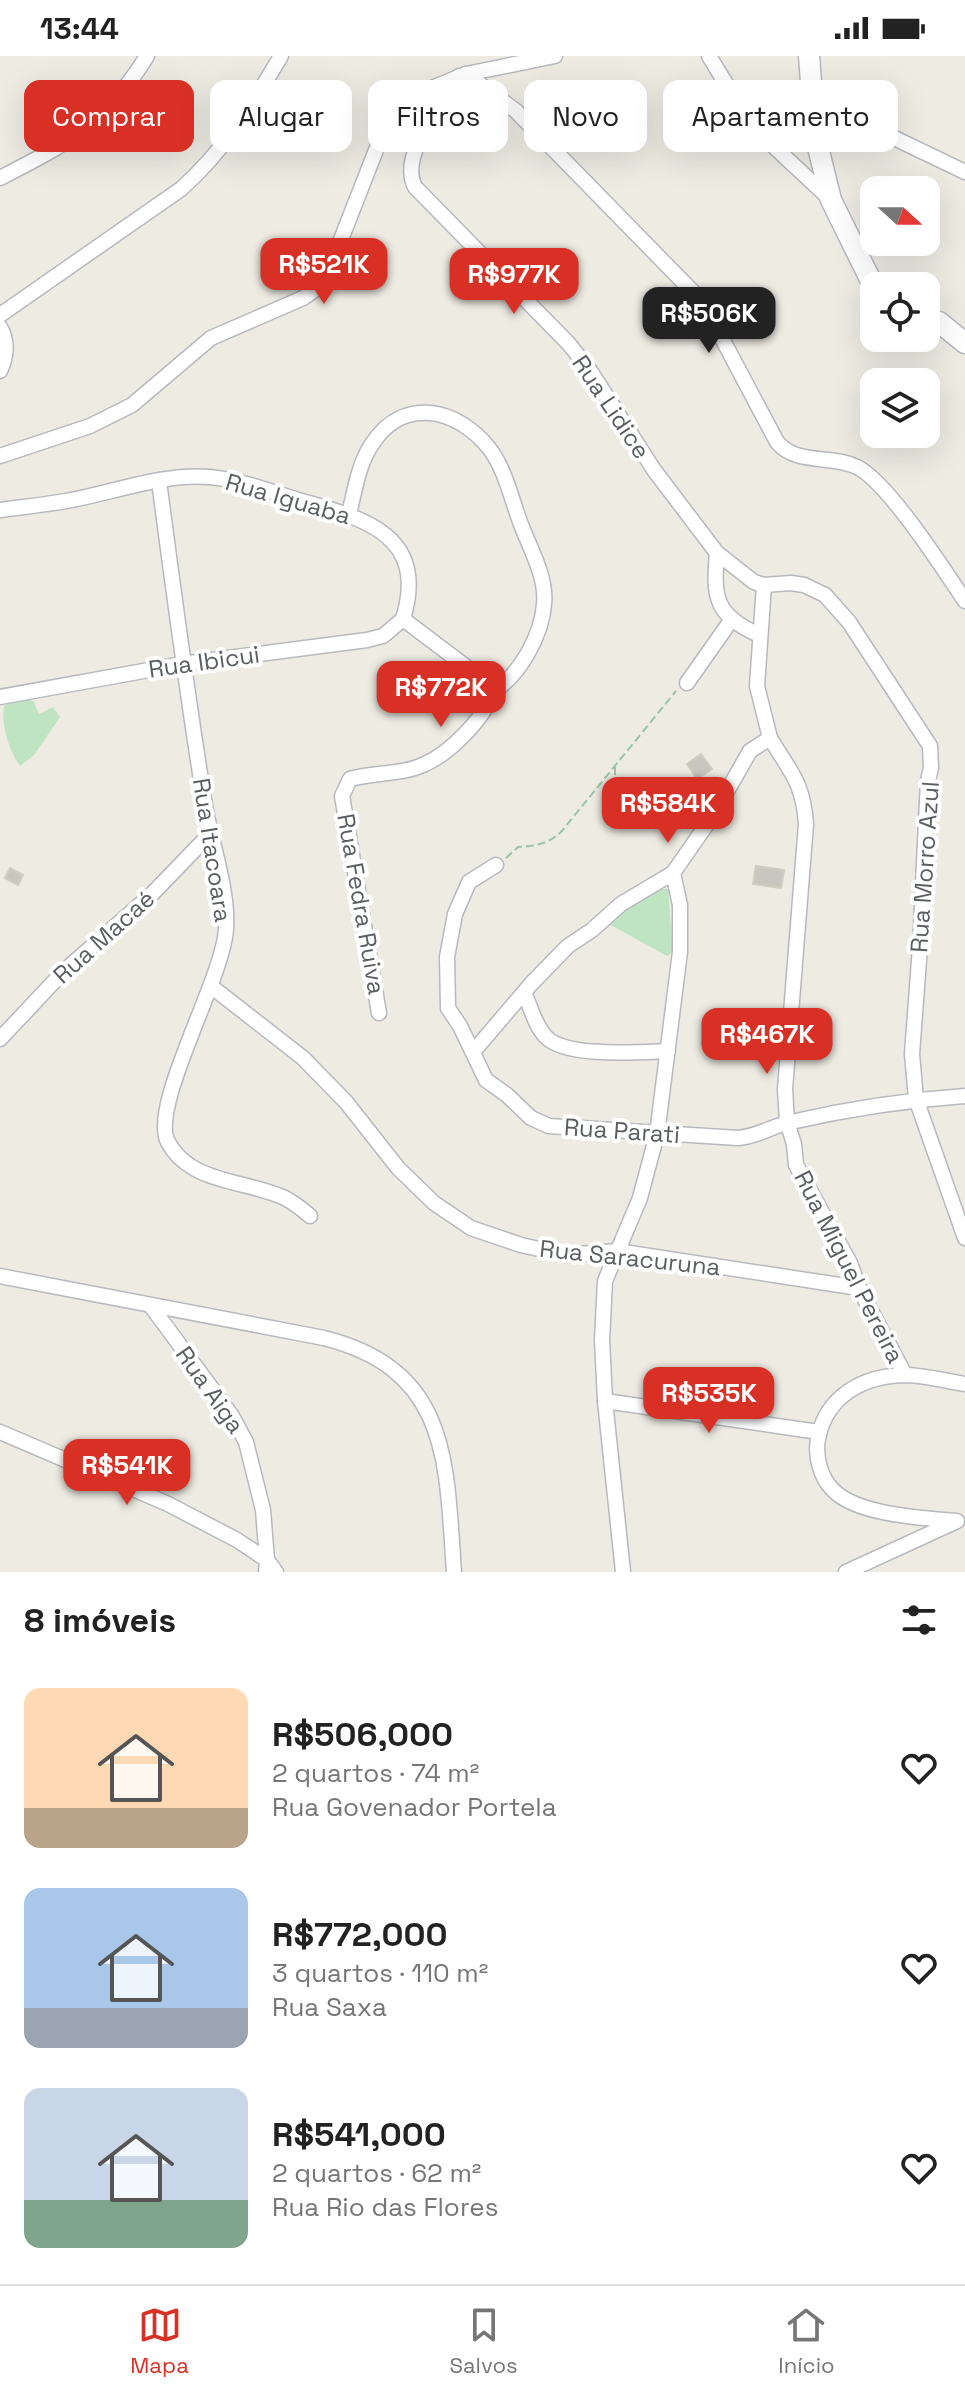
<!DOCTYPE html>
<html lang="pt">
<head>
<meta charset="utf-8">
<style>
	:root { --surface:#fff; --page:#f2f2f2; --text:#222; --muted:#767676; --line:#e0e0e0; --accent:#d93025 }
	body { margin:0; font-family:"Space Grotesk",sans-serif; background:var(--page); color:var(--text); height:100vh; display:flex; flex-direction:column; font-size:30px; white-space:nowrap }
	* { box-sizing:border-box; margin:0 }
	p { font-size:26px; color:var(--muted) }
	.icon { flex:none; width:44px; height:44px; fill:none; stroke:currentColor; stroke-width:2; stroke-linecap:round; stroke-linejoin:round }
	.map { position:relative; height:1516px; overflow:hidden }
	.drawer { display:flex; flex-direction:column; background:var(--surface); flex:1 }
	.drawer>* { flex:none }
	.banner { position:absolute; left:24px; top:24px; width:918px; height:72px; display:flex; gap:16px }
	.needle { width:52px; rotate:111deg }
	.controls { position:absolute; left:860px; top:120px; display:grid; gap:16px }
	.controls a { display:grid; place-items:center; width:80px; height:80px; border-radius:16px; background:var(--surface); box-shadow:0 8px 32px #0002; font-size:40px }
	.price { position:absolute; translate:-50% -68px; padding:0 18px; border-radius:16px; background:var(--accent); color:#fff; font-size:26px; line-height:52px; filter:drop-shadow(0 2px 4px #0008) }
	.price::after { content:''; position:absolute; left:50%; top:48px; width:24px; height:18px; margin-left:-12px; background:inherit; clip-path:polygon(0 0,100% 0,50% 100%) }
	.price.on { background:#222; color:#fff }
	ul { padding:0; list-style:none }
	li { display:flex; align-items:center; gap:24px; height:200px; padding:0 24px }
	li span { display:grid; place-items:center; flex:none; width:224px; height:160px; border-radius:16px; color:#555 }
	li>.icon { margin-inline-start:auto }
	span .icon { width:96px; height:96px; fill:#fffc; stroke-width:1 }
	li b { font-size:34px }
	h2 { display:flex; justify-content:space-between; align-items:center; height:96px; padding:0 24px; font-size:34px }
	.tag { padding:0 28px; border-radius:16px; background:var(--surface); box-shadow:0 8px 32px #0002; font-size:28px; line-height:72px }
	.tag.on { background:var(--accent); color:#fff }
	.status { display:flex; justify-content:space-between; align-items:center; height:56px; padding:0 40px; background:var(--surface); direction:ltr }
	.status svg { height:22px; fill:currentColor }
	.menu { display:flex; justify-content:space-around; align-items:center; height:112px; border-top:2px solid var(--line); background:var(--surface); font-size:22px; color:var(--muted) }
	.menu a { display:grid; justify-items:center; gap:4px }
	.menu .on { color:var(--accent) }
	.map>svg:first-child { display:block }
	.green { fill:#bfe4c1 }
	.building { fill:#c8c6bf; stroke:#d1cdc1; stroke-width:2 }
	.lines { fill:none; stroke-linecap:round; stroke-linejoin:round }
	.street-casing { stroke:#b7b9be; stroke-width:17 }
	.secondary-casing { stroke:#b6b8be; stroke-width:23 }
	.path { stroke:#98c5a7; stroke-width:2; stroke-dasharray:8 4; stroke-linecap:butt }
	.street { stroke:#fff; stroke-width:14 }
	.secondary { stroke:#fff; stroke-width:20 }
	.labels { text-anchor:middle; stroke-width:8; stroke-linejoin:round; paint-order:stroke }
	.street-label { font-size:24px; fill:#5a5e63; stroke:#fff }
</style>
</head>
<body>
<div class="status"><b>13:44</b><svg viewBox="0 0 49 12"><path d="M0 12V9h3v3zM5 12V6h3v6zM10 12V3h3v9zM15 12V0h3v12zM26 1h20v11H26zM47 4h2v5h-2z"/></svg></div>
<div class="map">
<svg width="965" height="1516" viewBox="0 0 965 1516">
	<rect width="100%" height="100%" fill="#edebe2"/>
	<g class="green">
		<path d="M 17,642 L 28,642 L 34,646 L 39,658 L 53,651 L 60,661 L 34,699 L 20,710 C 9,695 1,669 4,650 Z"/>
		<polygon points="656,833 668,833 673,896 667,900 609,868 636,845"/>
	</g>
	<g class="building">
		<polygon points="701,698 712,713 697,723 687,708"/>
		<polygon points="756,810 784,814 781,832 753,828"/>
		<polygon points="10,812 23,819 18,829 5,822"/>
	</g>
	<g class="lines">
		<defs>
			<g id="street">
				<polyline points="709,0 752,70 831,144"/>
				<path d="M 466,18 L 516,55 L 693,236 L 708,256 L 777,386 C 797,410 831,398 857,411 C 888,426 944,514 965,545"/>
				<path d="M 459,20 C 443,47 398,99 415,131 L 569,288 L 591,316 L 654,414 L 717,497 L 754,526 L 764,529 L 791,527 L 804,529 L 825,539 L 849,566 L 930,690 L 931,712 L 928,724 L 920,891 L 912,998 L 916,1043 L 965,1182"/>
				<polyline points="811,42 965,116"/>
				<path d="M 0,122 C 70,86 104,69 147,0"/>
				<path d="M 0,259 L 181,133 C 224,95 252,49 281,0"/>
				<path d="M 0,271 C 8,285 7,300 0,315"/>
				<polyline points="0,400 90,370 132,349 211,282 303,242 317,232 333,204 385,71 402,50 417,38 466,18 555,0"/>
				<path d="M 159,425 C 173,532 187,637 204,743 C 210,784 229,833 226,874 C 222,925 149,1051 168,1086 C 190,1128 247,1124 285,1142 C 294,1147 302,1153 310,1160"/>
				<path d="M 0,454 C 22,451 44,449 66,445 C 113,437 162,417 210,421 C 240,424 270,435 298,444 C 363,462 429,478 403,563"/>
				<path d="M 349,458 C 355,434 358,409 372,388 C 403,340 457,352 489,392 C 506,414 512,446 522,471 C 531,494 547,523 544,548 C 542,578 520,620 493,635"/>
				<path d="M 717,497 C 713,542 715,559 759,579"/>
				<polyline points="687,627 732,563"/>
				<polyline points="0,641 182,608 367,584 383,580 403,563"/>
				<path d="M 770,682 C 791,717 803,726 806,768 L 785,1033 L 787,1066 L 794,1088 L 796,1109 L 850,1207 L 859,1232 L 905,1319"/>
				<path d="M 496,809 L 469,826 L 455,858 L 447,901 L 448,952 L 460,970 L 486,1024 L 507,1039 L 531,1062 L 549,1070 L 738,1082 C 760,1080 771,1070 791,1066 C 848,1053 907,1044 965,1040"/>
				<polyline points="212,931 303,1002 346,1046 398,1112 434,1147 471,1172 521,1189 566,1199 617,1195 859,1232"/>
				<path d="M 524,937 C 531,951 535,970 546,981 C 566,1002 640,996 668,995"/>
				<path d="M 379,957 L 342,740 L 350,723 C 374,716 402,719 425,708 C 450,697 486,661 493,635 L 485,625 L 403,563"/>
				<polyline points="0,983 63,916 150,840 209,779"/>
				<polyline points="473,996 531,928 568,890 592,874 621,848 673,817 714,758 750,695 770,682 757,630 764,529"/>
				<path d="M 0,1220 L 324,1282 C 451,1314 446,1407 454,1516"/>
				<polyline points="151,1250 232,1360 246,1386 263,1454 267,1504 276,1516"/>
				<polyline points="605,1345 819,1376"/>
				<polyline points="0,1376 168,1448 237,1484 267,1504 266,1516"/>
				<path d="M 957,1465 C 923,1462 857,1459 833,1434 C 820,1421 815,1400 818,1383 C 826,1340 863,1320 904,1319 C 924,1319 945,1325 965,1328"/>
				<polyline points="623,1516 605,1345 602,1284 605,1225 640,1142 657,1078 680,896 680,849 673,817"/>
				<polyline points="846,1516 955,1466"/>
			</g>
			<g id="secondary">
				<polyline points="809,0 815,79 831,144 874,231"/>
				<polyline points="926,264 939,266 965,287"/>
			</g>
		</defs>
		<use href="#street" class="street-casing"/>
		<use href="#secondary" class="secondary-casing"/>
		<g class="path">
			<polyline points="615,711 615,726"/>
			<path d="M 506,802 L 518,791 C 536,790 548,788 561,776 L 676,635"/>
		</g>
		<use href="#street" class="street"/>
		<use href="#secondary" class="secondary"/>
	</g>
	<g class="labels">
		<g class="street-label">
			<text transform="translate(611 351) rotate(56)" y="8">Rua Lidice</text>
			<text transform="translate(288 443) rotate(16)" y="8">Rua Iguaba</text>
			<text transform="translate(204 606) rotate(-8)" y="8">Rua Ibicui</text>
			<text transform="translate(212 794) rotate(81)" y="8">Rua Itacoara</text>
			<text transform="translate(925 811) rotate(-86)" y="8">Rua Morro Azul</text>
			<text transform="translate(361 848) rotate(80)" y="8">Rua Fedra Ruiva</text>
			<text transform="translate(104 881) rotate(-42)" y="8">Rua Macaé</text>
			<text transform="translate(622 1075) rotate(4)" y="8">Rua Parati</text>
			<text transform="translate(630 1202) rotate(6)" y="8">Rua Saracuruna</text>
			<text transform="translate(849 1211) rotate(63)" y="8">Rua Miguel Pereira</text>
			<text transform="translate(210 1334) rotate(55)" y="8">Rua Aiga</text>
		</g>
	</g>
</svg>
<div class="controls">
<a><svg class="needle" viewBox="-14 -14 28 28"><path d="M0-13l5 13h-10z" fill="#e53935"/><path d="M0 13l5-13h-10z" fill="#767676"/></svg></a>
<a><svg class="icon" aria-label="locate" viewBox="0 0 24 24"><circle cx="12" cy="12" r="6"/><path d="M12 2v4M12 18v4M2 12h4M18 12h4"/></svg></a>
<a><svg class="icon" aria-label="layers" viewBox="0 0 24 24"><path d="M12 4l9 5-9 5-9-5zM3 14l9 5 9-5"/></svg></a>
</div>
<b class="price" style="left:324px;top:250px">R$521K</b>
<b class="price" style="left:514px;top:260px">R$977K</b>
<b class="price on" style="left:709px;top:299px">R$506K</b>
<b class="price" style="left:441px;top:673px">R$772K</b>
<b class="price" style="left:668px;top:789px">R$584K</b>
<b class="price" style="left:767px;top:1020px">R$467K</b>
<b class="price" style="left:709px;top:1379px">R$535K</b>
<b class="price" style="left:127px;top:1451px">R$541K</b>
<div class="banner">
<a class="tag on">Comprar</a>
<a class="tag">Alugar</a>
<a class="tag">Filtros</a>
<a class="tag">Novo</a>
<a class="tag">Apartamento</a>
</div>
</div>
<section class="drawer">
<h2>8 imóveis<svg class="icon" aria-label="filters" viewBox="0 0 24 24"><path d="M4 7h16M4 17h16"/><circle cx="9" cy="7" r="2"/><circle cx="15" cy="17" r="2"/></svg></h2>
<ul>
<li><span style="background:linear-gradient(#ffd9b3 75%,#b9a48a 0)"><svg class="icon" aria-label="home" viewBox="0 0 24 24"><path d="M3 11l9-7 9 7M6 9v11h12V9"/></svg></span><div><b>R$506,000</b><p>2 quartos · 74 m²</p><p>Rua Govenador Portela</p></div><svg class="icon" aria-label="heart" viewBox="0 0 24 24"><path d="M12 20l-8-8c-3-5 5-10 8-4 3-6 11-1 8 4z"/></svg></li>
<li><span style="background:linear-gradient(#a9c7e8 75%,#9aa5b1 0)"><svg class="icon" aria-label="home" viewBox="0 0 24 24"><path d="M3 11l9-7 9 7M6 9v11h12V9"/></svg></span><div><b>R$772,000</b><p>3 quartos · 110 m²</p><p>Rua Saxa</p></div><svg class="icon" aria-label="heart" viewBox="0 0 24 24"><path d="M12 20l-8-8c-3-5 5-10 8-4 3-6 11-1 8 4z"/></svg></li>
<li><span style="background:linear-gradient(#c9d6e8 70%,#7fa58c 0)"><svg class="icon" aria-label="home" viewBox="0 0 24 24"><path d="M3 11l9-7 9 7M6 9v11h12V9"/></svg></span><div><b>R$541,000</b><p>2 quartos · 62 m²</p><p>Rua Rio das Flores</p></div><svg class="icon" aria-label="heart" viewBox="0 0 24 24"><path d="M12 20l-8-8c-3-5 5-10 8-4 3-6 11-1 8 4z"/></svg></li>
</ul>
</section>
<nav class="menu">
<a class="on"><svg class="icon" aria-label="map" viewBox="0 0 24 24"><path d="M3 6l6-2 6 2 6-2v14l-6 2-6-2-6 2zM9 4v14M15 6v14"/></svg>Mapa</a>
<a><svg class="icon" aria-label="saved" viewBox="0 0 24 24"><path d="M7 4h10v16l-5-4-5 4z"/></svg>Salvos</a>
<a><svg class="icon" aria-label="home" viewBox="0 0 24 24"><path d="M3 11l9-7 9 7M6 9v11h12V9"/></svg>Início</a>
</nav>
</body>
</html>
